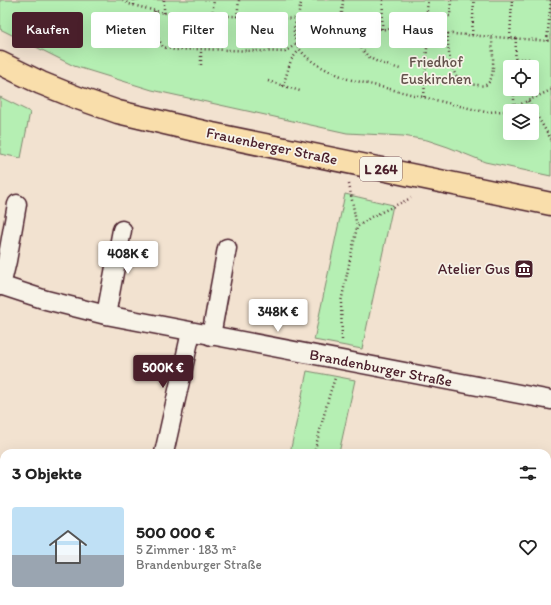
<!DOCTYPE html>
<html lang="de">
<head>
<meta charset="utf-8">
<style>
	:root { --surface:#fff; --page:#f2f2f2; --text:#222; --muted:#767676; --line:#e0e0e0; --accent:#4a1f2b }
	body { margin:0; font-family:Itim,sans-serif; background:var(--page); color:var(--text); height:100vh; display:flex; flex-direction:column; font-size:15px; white-space:nowrap }
	* { box-sizing:border-box; margin:0 }
	p { font-size:13px; color:var(--muted) }
	.icon { flex:none; width:22px; height:22px; fill:none; stroke:currentColor; stroke-width:2; stroke-linecap:round; stroke-linejoin:round }
	.map { position:relative; flex:1; overflow:hidden }
	.side { position:absolute; left:0px; top:449px; width:551px; height:156px; display:flex; flex-direction:column; background:var(--surface); border-radius:12px 12px 0 0; box-shadow:0 4px 16px #0002 }
	.side>* { flex:none }
	.banner { position:absolute; left:12px; top:12px; width:527px; height:36px; display:flex; gap:8px }
	.controls { position:absolute; left:503px; top:60px; display:grid; gap:8px }
	.controls a { display:grid; place-items:center; width:36px; height:36px; border-radius:4px; background:var(--surface); box-shadow:0 4px 16px #0002; font-size:20px }
	.price { position:absolute; translate:-50% -34px; padding:0 9px; border-radius:4px; background:#fff; color:#222; font-size:13px; line-height:26px; filter:drop-shadow(0 1px 2px #0008) }
	.price::after { content:''; position:absolute; left:50%; top:24px; width:12px; height:9px; margin-left:-6px; background:inherit; clip-path:polygon(0 0,100% 0,50% 100%) }
	.price.active { background:var(--accent); color:#fff }
	ul { padding:0; list-style:none }
	li { display:flex; align-items:center; gap:12px; height:100px; padding:0 12px }
	li+li { border-top:1px solid var(--line) }
	li span { display:grid; place-items:center; flex:none; width:112px; height:80px; border-radius:4px; color:#555 }
	li>.icon { margin-inline-start:auto }
	span .icon { width:48px; height:48px; fill:#fffc; stroke-width:1 }
	li b { font-size:17px }
	h2 { display:flex; justify-content:space-between; align-items:center; height:48px; padding:0 12px; font-size:17px }
	.tag { padding:0 14px; border-radius:4px; background:var(--surface); box-shadow:0 4px 16px #0002; font-size:14px; line-height:36px }
	.tag.active { background:var(--accent); color:#fff }
	.map>svg:first-child { display:block }
	.built { fill:#efd7bf }
	.green { fill:#b5efb3; stroke:#80876f; fill-rule:evenodd }
	.lines { fill:none; stroke-linecap:round; stroke-linejoin:round }
	.minor-casing { stroke:#4a1f2b; stroke-width:21 }
	.primary-casing { stroke:#4a1f2b; stroke-width:25 }
	.path { stroke:#4a1f2b; stroke-width:2.5; stroke-dasharray:1 3; stroke-linecap:butt }
	.minor { stroke:#f7f3e8; stroke-width:18 }
	.primary { stroke:#f9deab; stroke-width:22 }
	.labels { text-anchor:middle; stroke-width:3.5; stroke-linejoin:round; paint-order:stroke }
	.shield { fill:#f7f3e8; stroke:#7e5f64; stroke-width:1 }
	.shield-label { font-size:14px; font-weight:bold; fill:#4a1f2b }
	.park-label { font-size:15px; fill:#65534d; stroke:#f7f3e8 }
	.street-label { font-size:15px; fill:#4a1f2b; stroke:#f7f3e8 }
	.poi-label { font-size:15px; fill:#4a1f2b; stroke:#f7f3e8; text-anchor:end }
</style>
</head>
<body>
<div class="map">
<svg width="551" height="605" viewBox="0 0 551 605">
	<rect width="100%" height="100%" fill="#f2e2d0"/>
	<filter id="ink" filterUnits="userSpaceOnUse"><feTurbulence type="fractalNoise" baseFrequency=".025" numOctaves="2"/><feDisplacementMap in="SourceGraphic" scale="8" xChannelSelector="R" yChannelSelector="G"/><feConvolveMatrix kernelMatrix="1 2 1 2 8 2 1 2 1" color-interpolation-filters="sRGB"/></filter>
	<g filter="url(#ink)">
		<rect class="built" x="95" y="601" width="189" height="4"/>
		<g class="green">
			<path d="M 0,0 L 551,0 L 551,176 L 485,162 L 448,147 L 427,140 L 403,136 L 347,133 L 152,90 L 74,66 L 0,29 ZM 510,67 L 532,67 L 532,89 L 510,89 ZM 510,111 L 532,111 L 532,133 L 510,133 Z"/>
			<polygon points="0,97 30,112 21,158 0,154"/>
			<polygon points="345,194 393,205 362,349 314,340"/>
			<polygon points="307,371 355,380 339,453 290,453"/>
		</g>
		<g class="lines">
			<defs>
				<g id="minor">
					<polyline points="0,285 46,300 106,315 551,400"/>
					<polyline points="1,286 7,261 17,204"/>
					<polyline points="106,315 122,230"/>
					<polyline points="211,336 227,248"/>
					<polyline points="164,453 191,332"/>
				</g>
				<polyline id="primary" points="0,63 41,83 78,98 118,112 212,134 551,204"/>
			</defs>
			<use href="#minor" class="minor-casing"/>
			<use href="#primary" class="primary-casing"/>
			<g class="path">
				<polyline points="123,0 129,4 164,13 297,19 382,29 551,41"/>
				<path d="M 302,0 C 300,6 299,12 298,18 C 296,22 294,26 294,30 C 293,58 327,70 348,79 L 485,112 L 506,111 L 551,90"/>
				<polyline points="134,5 134,0"/>
				<polyline points="155,11 156,35 163,47 174,50 201,49 285,52 296,44"/>
				<polyline points="164,13 164,0"/>
				<polyline points="212,15 214,0"/>
				<polyline points="237,17 239,0"/>
				<polyline points="341,25 343,0"/>
				<path d="M 351,26 C 355,35 359,47 366,54 C 372,62 391,66 400,69"/>
				<polyline points="382,29 383,0"/>
				<polyline points="425,31 428,0"/>
				<polyline points="436,32 438,15 450,16 451,0"/>
				<path d="M 448,33 C 447,45 450,72 460,80 C 465,83 472,85 478,85 C 482,86 487,86 489,82 C 496,73 492,48 492,37"/>
				<polyline points="472,35 474,0"/>
				<polyline points="510,38 512,0"/>
				<polyline points="547,41 551,0"/>
				<polyline points="516,59 530,59"/>
				<polyline points="201,65 201,49"/>
				<polyline points="515,67 516,38"/>
				<polyline points="268,81 300,91"/>
				<polyline points="283,86 291,60 299,50"/>
				<polyline points="424,97 428,32"/>
				<polyline points="528,101 551,139"/>
				<polyline points="514,108 514,89"/>
				<polyline points="349,184 357,227"/>
				<polyline points="342,340 341,302 357,227 371,217 411,198"/>
				<polyline points="314,453 329,396 335,378"/>
				<polyline points="549,482 551,483"/>
				<polyline points="547,565 551,566"/>
				<polyline points="312,601 328,605"/>
				<polyline points="288,605 289,601"/>
			</g>
			<use href="#minor" class="minor"/>
			<use href="#primary" class="primary"/>
		</g>
	</g>
	<defs>
		<symbol id="museum-square" viewBox="-11 -11 22 22"><rect x="-9" y="-9" width="18" height="18" rx="4" fill="#4a1f2b" stroke="#f7f3e8"/><path d="M0-6L6-3V-2H-6V-3ZM-5-1h2V3h-2ZM-1-1h2V3h-2ZM3-1h2V3H3ZM-6 4H6V6H-6Z" fill="#fff"/></symbol>
	</defs>
	<g fill-rule="evenodd">
		<use href="#museum-square" x="513" y="258" width="22" height="22"/>
	</g>
	<g class="labels">
		<rect class="shield" x="360" y="157" width="42" height="24" rx="3"/>
		<g class="shield-label">
			<text x="381" y="174">L 264</text>
		</g>
		<g class="park-label">
			<text x="436" y="67">Friedhof<tspan x="436" dy="17">Euskirchen</tspan></text>
		</g>
		<g class="street-label">
			<text transform="translate(272 146) rotate(12)" y="5">Frauenberger Straße</text>
			<text transform="translate(381 368) rotate(11)" y="5">Brandenburger Straße</text>
		</g>
		<g class="poi-label">
			<text x="510" y="274">Atelier Gus</text>
		</g>
	</g>
</svg>
<div class="controls">
<a><svg class="icon" aria-label="locate" viewBox="0 0 24 24"><circle cx="12" cy="12" r="6"/><path d="M12 2v4M12 18v4M2 12h4M18 12h4"/></svg></a>
<a><svg class="icon" aria-label="layers" viewBox="0 0 24 24"><path d="M12 4l9 5-9 5-9-5zM3 14l9 5 9-5"/></svg></a>
</div>
<b class="price" style="left:128px;top:275px">408K €</b>
<b class="price" style="left:278px;top:333px">348K €</b>
<b class="price active" style="left:163px;top:389px">500K €</b>
<div class="banner">
<a class="tag active">Kaufen</a>
<a class="tag">Mieten</a>
<a class="tag">Filter</a>
<a class="tag">Neu</a>
<a class="tag">Wohnung</a>
<a class="tag">Haus</a>
</div>
<section class="side">
<h2>3 Objekte<svg class="icon" aria-label="filters" viewBox="0 0 24 24"><path d="M4 7h16M4 17h16"/><circle cx="9" cy="7" r="2"/><circle cx="15" cy="17" r="2"/></svg></h2>
<ul>
<li><span style="background:linear-gradient(#bfe0f5 60%,#9aa5b1 0)"><svg class="icon" aria-label="home" viewBox="0 0 24 24"><path d="M3 11l9-7 9 7M6 9v11h12V9"/></svg></span><div><b>500 000 €</b><p>5 Zimmer · 183 m²</p><p>Brandenburger Straße</p></div><svg class="icon" aria-label="heart" viewBox="0 0 24 24"><path d="M12 20l-8-8c-3-5 5-10 8-4 3-6 11-1 8 4z"/></svg></li>
</ul>
</section>
</div>
</body>
</html>
